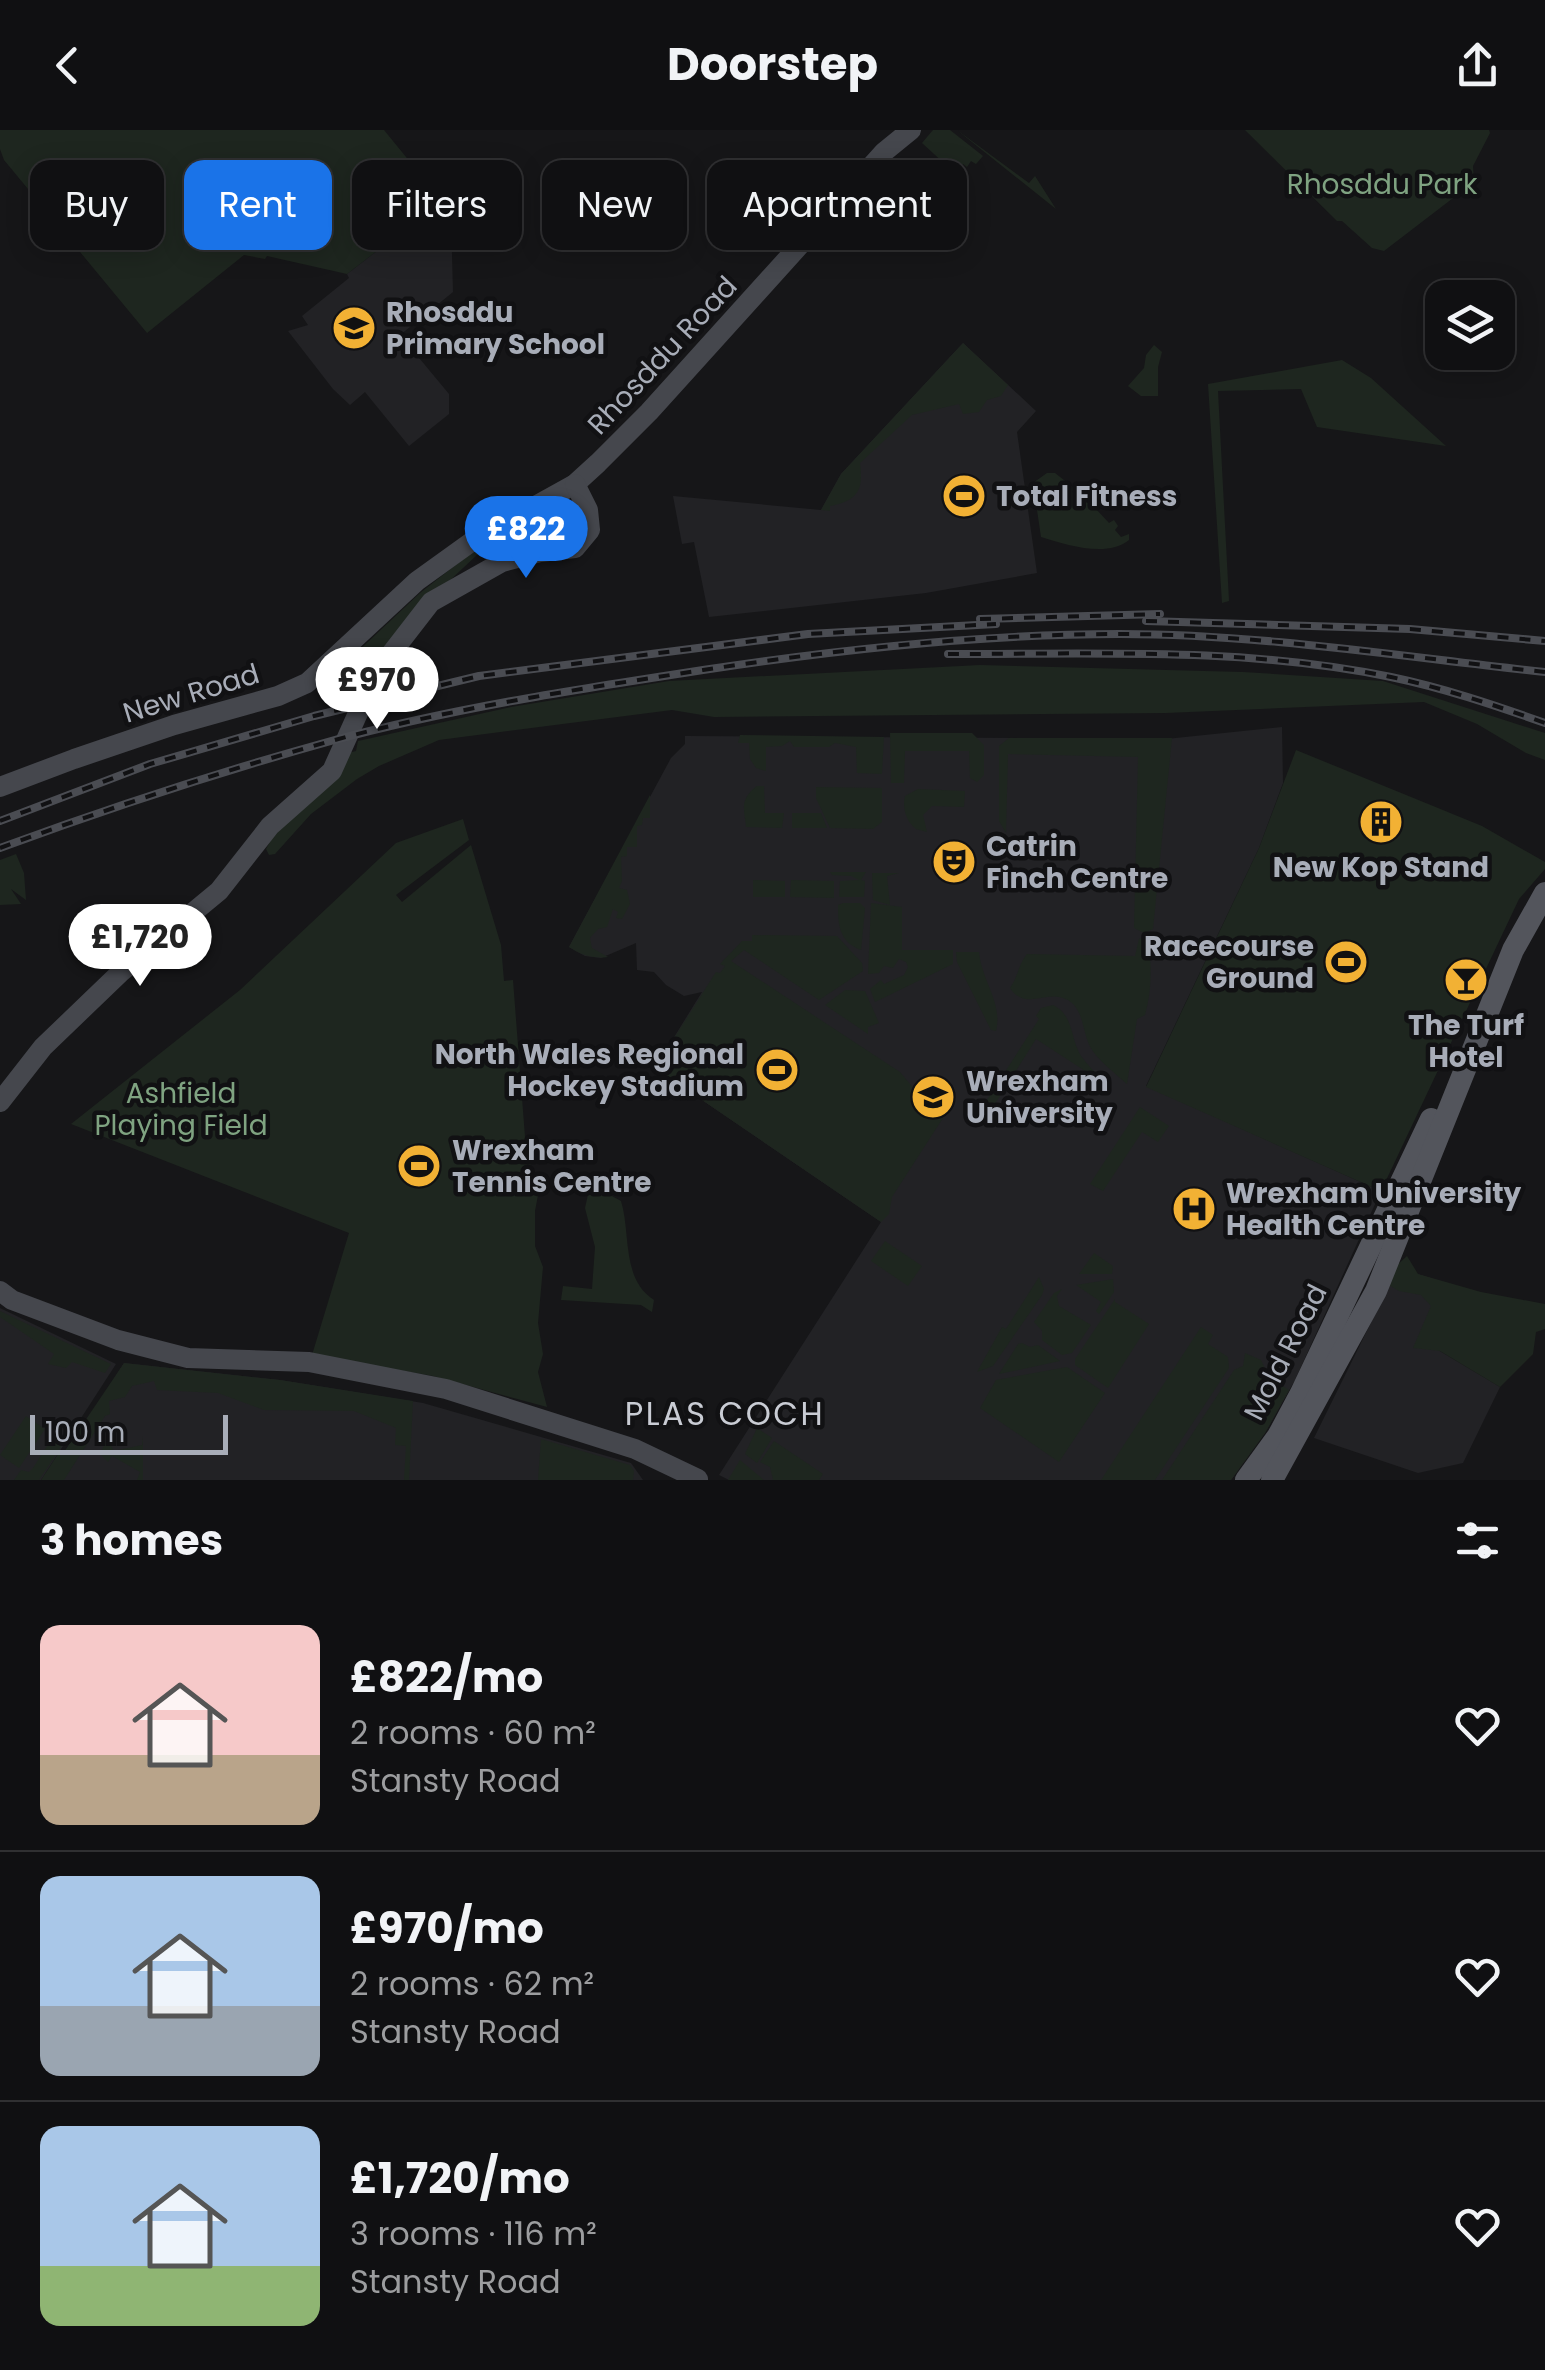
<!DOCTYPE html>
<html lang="en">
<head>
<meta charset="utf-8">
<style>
	:root { --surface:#101012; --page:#1e1e20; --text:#f1f3f6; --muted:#9c9d9f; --line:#303032; --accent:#1a73e8 }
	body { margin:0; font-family:Poppins,sans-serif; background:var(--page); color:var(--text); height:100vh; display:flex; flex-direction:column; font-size:38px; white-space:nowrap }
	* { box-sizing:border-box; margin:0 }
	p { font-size:32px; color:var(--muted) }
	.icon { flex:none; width:55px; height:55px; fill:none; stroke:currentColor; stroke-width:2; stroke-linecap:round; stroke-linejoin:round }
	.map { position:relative; height:1350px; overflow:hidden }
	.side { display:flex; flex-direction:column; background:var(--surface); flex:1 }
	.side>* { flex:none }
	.banner { position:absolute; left:30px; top:30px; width:1000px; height:90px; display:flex; gap:20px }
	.controls { position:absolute; left:1425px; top:150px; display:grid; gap:20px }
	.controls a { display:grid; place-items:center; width:90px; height:90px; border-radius:20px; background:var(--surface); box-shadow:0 5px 25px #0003,0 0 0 2px var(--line); font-size:50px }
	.scale { position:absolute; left:30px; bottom:25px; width:198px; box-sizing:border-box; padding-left:10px; border:5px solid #a8adb8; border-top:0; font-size:28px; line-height:35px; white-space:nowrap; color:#a8adb8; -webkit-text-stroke:8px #111113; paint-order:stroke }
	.price { position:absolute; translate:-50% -85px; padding:0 22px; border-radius:35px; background:#fff; color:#222; font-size:32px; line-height:65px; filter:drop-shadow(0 2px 5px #0008) }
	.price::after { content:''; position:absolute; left:50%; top:60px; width:30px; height:22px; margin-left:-15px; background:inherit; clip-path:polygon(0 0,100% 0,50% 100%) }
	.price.active { background:var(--accent); color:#fff }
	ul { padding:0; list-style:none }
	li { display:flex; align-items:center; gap:30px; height:250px; padding:0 40px }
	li+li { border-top:2px solid var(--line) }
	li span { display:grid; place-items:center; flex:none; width:280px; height:200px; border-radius:20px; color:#555 }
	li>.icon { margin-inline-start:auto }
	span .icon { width:120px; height:120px; fill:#fffc; stroke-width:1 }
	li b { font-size:42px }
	h2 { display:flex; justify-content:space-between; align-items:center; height:120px; padding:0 40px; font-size:42px }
	.tag { padding:0 35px; border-radius:20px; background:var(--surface); box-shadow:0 5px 25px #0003,0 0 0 2px var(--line); font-size:35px; line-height:90px }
	.tag.active { background:var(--accent); color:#fff }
	header { display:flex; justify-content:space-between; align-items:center; height:130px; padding:0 40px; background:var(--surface); font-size:45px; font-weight:700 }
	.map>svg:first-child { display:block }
	.built { fill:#222225 }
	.green { fill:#1e261f }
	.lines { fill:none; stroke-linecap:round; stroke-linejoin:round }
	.secondary { stroke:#45474d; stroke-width:20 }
	.primary { stroke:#53555c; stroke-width:22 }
	.rail-casing { stroke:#4a4c52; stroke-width:8 }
	.rail { stroke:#111113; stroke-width:4; stroke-dasharray:11; stroke-linecap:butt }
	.labels { text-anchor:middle; stroke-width:9; stroke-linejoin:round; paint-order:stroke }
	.park-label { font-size:28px; fill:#7fa381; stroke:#111113 }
	.poi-label { font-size:28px; font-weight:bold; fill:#a8adb8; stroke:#111113; text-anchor:start }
	.street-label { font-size:28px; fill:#a8adb8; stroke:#111113 }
	.quarter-label { font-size:32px; letter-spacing:2.5px; fill:#c9ccd4; stroke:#111113 }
</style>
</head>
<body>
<header><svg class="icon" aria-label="back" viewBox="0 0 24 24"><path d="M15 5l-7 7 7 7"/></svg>Doorstep<svg class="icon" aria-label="share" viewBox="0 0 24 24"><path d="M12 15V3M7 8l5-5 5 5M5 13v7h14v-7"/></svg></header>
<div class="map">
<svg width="1545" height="1350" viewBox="0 0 1545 1350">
	<rect width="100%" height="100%" fill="#161618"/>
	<g class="built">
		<polygon points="430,80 451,87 453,162 400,205 449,264 449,284 409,316 365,262 350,275 333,259 288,201 308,195 302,186 349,148 347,144"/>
		<polygon points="963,213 1036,281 1017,302 1037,443 926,463 709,487 694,412 682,414 673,366 821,380 841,344"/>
		<polygon points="1282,597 1283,653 1259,718 1146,956 1381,1061 1295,1250 1265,1303 1231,1350 729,1350 719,1345 881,1092 655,938 702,862 684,866 666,855 654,842 637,840 636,813 601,828 585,826 569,817 671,628 685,614 685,606 1166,609"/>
		<polygon points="1398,1138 1447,1153 1428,1214 1500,1257 1463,1333 1418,1343 1314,1308"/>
		<polygon points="0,1178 116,1234 41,1350 0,1350"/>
		<polygon points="124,1233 280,1250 423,1273 631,1333 643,1350 50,1350"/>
	</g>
	<g class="green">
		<polygon points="0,0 384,0 442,71 347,144 267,126 265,129 244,125 147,203 4,30 0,19"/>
		<polygon points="933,0 950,0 983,26 976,34 971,31 967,37 963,34 950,46 945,34 922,13"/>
		<polygon points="957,0 1029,53 1035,46 1056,79"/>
		<polygon points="1245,0 1489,0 1490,3 1473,36 1474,52 1384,121 1372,118 1342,91 1337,91"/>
		<path d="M 963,213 L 1008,255 L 1001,266 L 987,270 L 979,282 L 963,284 L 959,274 L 912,285 L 860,333 C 864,361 857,371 830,376 L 830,381 L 821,380 L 841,344 Z"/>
		<polygon points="1154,215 1162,222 1158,237 1158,266 1141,266 1128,256 1144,238 1146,225"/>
		<polygon points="1342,230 1371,248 1446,316 1317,297 1301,259 1218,261 1229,471 1222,473 1208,254"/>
		<path d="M 1047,343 L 1055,343 L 1074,358 L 1072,362 L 1091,375 L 1096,374 L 1095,378 L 1109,393 L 1114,390 L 1118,396 L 1115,400 L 1121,407 L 1129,404 L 1129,410 C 1107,428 1067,415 1041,407 L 1033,353 Z"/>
		<path d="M 558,385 L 572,394 L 570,407 L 516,421 C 514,398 538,390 558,385 Z"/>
		<polygon points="476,419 478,424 415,483 367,540 353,526 420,463"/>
		<polygon points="980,535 1243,542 1383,551 1545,603 1545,630 1526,623 1477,594 1424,572 1166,583 714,587 672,580 439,610 379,636 357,649 311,684 275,724 269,725 266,719 271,710 348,623 356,621 358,611 511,577 669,551"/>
		<polygon points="890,603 972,603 984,615 984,645 977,652 970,648 969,621 905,621 904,653 891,653"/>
		<polygon points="740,605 884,607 882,644 857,643 856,617 835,613 829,617 794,617 790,611 782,616 766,617 766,641 756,638 750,629 749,613 738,613"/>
		<polygon points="1009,608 1172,608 1153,799 1144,803 1134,798 1138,627 1008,624 1006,703 999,691 999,616"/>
		<polygon points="1296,620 1482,696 1545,732 1545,739 1519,769 1381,1061 1146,957 1259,718"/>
		<path d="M 757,656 L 764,656 L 765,683 L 784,683 L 782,698 L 746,697 C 745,681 738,670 757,656 Z"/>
		<polygon points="816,657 882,658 882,692 873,699 830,698 816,668"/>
		<path d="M 918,659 L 965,661 L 964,677 L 932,676 L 923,685 L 927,702 L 916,699 C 906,691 902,678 905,666 Z"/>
		<path d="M 650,665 L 650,688 L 643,688 L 642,695 L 637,696 L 637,717 L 627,717 L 627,726 L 621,727 L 622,751 L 619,758 L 627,760 L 630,774 L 622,789 L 616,788 L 618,782 L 613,779 L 607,797 L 598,799 L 590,808 L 592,818 L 608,827 C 593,829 581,825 569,817 Z"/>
		<polygon points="792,683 821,683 827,698 792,698"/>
		<polygon points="463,689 469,710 396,765 402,772 471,715 501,815 504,851 513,850 526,1020 539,1060 535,1081 535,1116 543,1137 538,1193 543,1224 538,1242 547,1277 433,1246 312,1225 349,1103 71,994 240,860 396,713"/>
		<polygon points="16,724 24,743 26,770 11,759 21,774 0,775 0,730"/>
		<polygon points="830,742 866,742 861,750 865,751 864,767 839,767 840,751 859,750 851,746 832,745"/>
		<polygon points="872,743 899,743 887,746 890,775 873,770"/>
		<polygon points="753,750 785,751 785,767 753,767"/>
		<polygon points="791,750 834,751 834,768 790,767"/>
		<path d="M 843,773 L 860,773 L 865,778 L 861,820 C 839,812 838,795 838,775 Z"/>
		<polygon points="871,773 902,777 902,820 953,820 953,834 875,872 870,859 881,850 884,854 904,845 908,837 906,832 899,829 893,838 884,836 879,843 868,844"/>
		<polygon points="752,805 837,806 862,833 863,841 819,870 744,820 731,831 900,942 930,978 943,988 892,1067 889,1084 881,1092 655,938 716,842 720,843 725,836 720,834 742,811 752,811"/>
		<path d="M 1143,808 L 1148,810 C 1152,835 1152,860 1145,885 L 1137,889 L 1127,954 C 1115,943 1101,933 1092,920 C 1082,905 1085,880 1068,870 C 1046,858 1026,882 1010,858 C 1018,847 1019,833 1027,824 L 1135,826 L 1139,809 Z"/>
		<path d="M 956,822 L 979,822 C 982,852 1003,873 996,901 L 991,900 L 957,832 Z"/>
		<polygon points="845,860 865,861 879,893 868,897 868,904 825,875"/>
		<path d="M 1053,875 C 1074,885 1070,908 1081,926 C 1086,933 1093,940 1098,946 L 1096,948 L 1036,909 L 993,977 L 978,982 L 971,978 L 977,969 L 985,973 L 1039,889 L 1036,886 L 1041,878 Z"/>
		<polygon points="1140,977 1169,996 1158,1012 1142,1002 1103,1061 1090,1054"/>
		<path d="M 597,1058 L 621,1071 C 631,1103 621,1149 654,1170 L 652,1182 L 641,1175 L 561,1170 L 563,1156 L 592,1159 L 595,1117 L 585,1078 L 589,1060 Z"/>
		<polygon points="885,1111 922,1136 908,1156 871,1131"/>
		<polygon points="1094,1123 1113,1136 1112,1144 1079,1144"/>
		<polygon points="1407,1126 1418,1144 1481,1162 1545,1174 1545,1199 1536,1202 1533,1224 1500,1257 1440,1221 1413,1218 1431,1176 1421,1165 1399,1161 1389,1155 1395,1137"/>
		<polygon points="1039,1147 1044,1159 1042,1165 993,1236 977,1242 1002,1197 1006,1199"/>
		<polygon points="1113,1149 1114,1162 1099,1184 1096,1181 1101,1172 1076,1155"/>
		<polygon points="1062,1159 1057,1166 1059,1176 1091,1195 1072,1223 1062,1225 1042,1210 1042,1201 1034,1192 1054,1163"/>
		<polygon points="1115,1169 1115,1172 1149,1194 1108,1258 1075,1235 1075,1229"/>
		<polygon points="0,1181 111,1234 105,1243 72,1232 66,1238 48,1234 54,1224 0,1187"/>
		<polygon points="1201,1197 1213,1205 1208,1214 1228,1227 1229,1238 1155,1350 1101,1350"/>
		<polygon points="1022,1213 1030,1217 1038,1215 1060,1231 999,1244 1018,1214"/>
		<polygon points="1245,1223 1261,1230 1269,1247 1289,1260 1265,1303 1231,1350 1162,1350 1234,1240 1243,1236"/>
		<polygon points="124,1233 280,1250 413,1271 409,1350 404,1350 406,1316 395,1315 396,1298 354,1281 264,1280 218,1263 157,1260 154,1251 132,1256 125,1267 109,1271 110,1284 105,1286 64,1350 41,1350 58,1324 64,1322"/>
		<polygon points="1067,1237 1105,1263 1059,1332 980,1278 996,1250"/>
		<polygon points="26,1286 45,1299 19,1338 0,1325"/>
		<polygon points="757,1298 772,1308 757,1333 745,1324"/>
		<polygon points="56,1302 67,1308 39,1350 14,1350 21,1340 29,1342 33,1338"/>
		<polygon points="143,1306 143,1350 137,1350 140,1342 112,1326 108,1332 100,1324 107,1309 114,1321 142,1315"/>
		<polygon points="541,1309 630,1335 634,1341 633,1350 538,1350"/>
		<polygon points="774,1311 823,1344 819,1350 773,1350 770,1337 760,1332"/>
		<polygon points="740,1330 764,1350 728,1350"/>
	</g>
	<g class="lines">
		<g class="secondary">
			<polyline points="0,657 74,629 174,595 278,566 307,553 417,451 474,410 575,354 598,333 649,282 884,22 911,0"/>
			<polyline points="0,972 43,917 121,842 219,761 270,696 332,641 376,543 431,472 502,432 540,422 575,418 590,400 588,380 575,354"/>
			<polyline points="0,1161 12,1170 118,1210 188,1228 309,1232 446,1259 635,1319 698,1349"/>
		</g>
		<g class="primary">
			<polyline points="1246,1350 1278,1306 1301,1263 1431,989"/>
			<polyline points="1272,1350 1376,1161 1513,820 1545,763"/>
		</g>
		<defs>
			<g id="rail">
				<polyline points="980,489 1160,484"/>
				<polyline points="1146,491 1410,499 1545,511"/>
				<path d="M 948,524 C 1095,524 1247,517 1391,547 C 1444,558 1494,575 1545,593"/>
				<polyline points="0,691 150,634 314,586 479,546 808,504 996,494"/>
				<path d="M 0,718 C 109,678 219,642 331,611 C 452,578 579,559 703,540 C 841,519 981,504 1120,504 C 1262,504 1404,527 1545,542"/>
			</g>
		</defs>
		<use href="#rail" class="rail-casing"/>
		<use href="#rail" class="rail"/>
	</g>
	<defs>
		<symbol id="school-disc" viewBox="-11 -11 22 22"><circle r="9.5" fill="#f2b134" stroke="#111113"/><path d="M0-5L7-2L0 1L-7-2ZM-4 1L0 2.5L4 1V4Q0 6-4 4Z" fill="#111"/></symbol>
		<symbol id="stadium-disc" viewBox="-11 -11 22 22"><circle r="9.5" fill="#f2b134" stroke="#111113"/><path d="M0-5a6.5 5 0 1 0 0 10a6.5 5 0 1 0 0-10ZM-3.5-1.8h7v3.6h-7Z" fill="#111"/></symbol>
		<symbol id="building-disc" viewBox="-11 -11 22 22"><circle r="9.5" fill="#f2b134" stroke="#111113"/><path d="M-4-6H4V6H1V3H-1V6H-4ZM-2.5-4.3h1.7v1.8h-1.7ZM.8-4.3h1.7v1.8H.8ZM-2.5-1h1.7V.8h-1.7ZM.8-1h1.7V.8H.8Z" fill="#111"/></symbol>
		<symbol id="theatre-disc" viewBox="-11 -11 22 22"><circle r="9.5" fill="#f2b134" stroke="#111113"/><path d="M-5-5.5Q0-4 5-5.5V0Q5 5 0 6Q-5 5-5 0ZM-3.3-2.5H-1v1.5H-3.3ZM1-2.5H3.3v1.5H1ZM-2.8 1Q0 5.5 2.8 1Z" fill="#111"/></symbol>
		<symbol id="bar-disc" viewBox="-11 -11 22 22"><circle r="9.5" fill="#f2b134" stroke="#111113"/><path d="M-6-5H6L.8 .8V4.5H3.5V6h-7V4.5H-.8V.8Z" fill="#111"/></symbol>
		<symbol id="university-disc" viewBox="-11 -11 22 22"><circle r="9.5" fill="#f2b134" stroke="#111113"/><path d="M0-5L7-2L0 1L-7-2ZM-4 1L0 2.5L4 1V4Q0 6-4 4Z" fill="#111"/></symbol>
		<symbol id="hospital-disc" viewBox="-11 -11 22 22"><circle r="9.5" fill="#f2b134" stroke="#111113"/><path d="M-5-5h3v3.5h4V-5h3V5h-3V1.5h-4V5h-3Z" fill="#111"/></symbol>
	</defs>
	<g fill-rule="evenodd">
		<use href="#school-disc" x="329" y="173" width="50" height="50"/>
		<use href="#stadium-disc" x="939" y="341" width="50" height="50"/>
		<use href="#building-disc" x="1356" y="667" width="50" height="50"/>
		<use href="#theatre-disc" x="929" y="707" width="50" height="50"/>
		<use href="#stadium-disc" x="1321" y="807" width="50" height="50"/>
		<use href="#bar-disc" x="1441" y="825" width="50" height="50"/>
		<use href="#stadium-disc" x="752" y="915" width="50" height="50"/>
		<use href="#university-disc" x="908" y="942" width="50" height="50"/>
		<use href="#stadium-disc" x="394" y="1011" width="50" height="50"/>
		<use href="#hospital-disc" x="1169" y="1054" width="50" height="50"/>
	</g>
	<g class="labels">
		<g class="park-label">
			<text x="1382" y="64">Rhosddu Park</text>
			<text x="181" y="973">Ashfield<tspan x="181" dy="32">Playing Field</tspan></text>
		</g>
		<g class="poi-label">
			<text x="386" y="192">Rhosddu<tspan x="386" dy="32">Primary School</tspan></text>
			<text x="996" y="376">Total Fitness</text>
			<text x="986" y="726">Catrin<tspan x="986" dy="32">Finch Centre</tspan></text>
			<text x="1381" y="747" text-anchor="middle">New Kop Stand</text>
			<text x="1314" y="826" text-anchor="end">Racecourse<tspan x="1314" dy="32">Ground</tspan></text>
			<text x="1466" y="905" text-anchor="middle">The Turf<tspan x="1466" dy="32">Hotel</tspan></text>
			<text x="744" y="934" text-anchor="end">North Wales Regional<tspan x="744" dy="32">Hockey Stadium</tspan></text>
			<text x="966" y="961">Wrexham<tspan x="966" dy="32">University</tspan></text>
			<text x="452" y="1030">Wrexham<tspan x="452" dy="32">Tennis Centre</tspan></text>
			<text x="1226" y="1073">Wrexham University<tspan x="1226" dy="32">Health Centre</tspan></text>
		</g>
		<g class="street-label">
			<text transform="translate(662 225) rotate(-47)" y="10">Rhosddu Road</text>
			<text transform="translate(191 563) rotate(-17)" y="10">New Road</text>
			<text transform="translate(1285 1222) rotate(-63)" y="10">Mold Road</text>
		</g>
		<g class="quarter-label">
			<text x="725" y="1295">PLAS COCH</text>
		</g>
	</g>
</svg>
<div class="controls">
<a><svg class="icon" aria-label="layers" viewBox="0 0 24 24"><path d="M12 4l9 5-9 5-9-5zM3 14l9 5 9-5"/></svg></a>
</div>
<div class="scale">100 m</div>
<b class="price active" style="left:526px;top:451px">£822</b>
<b class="price" style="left:377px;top:602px">£970</b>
<b class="price" style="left:140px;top:859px">£1,720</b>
<div class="banner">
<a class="tag">Buy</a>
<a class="tag active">Rent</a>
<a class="tag">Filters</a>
<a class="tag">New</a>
<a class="tag">Apartment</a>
</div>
</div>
<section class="side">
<h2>3 homes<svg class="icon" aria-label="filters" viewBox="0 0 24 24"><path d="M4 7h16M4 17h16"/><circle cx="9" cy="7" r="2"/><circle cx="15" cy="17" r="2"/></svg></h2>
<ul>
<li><span style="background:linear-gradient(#f6c9c9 65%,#b9a48a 0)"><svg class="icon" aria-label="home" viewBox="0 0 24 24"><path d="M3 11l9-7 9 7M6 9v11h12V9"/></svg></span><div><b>£822/mo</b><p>2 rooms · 60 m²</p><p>Stansty Road</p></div><svg class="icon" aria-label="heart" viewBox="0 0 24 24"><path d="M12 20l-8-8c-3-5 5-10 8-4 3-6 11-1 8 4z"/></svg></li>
<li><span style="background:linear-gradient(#a9c7e8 65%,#9aa5b1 0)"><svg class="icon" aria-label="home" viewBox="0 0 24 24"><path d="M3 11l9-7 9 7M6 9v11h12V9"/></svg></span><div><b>£970/mo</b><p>2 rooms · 62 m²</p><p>Stansty Road</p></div><svg class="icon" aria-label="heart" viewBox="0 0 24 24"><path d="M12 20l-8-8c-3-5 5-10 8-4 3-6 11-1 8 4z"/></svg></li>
<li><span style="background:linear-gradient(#a9c7e8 70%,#8fb573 0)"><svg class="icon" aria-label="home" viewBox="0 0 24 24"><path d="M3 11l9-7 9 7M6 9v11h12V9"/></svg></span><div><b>£1,720/mo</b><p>3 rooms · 116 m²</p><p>Stansty Road</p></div><svg class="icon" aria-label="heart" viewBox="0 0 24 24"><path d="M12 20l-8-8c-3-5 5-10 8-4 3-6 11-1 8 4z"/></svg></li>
</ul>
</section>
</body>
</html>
